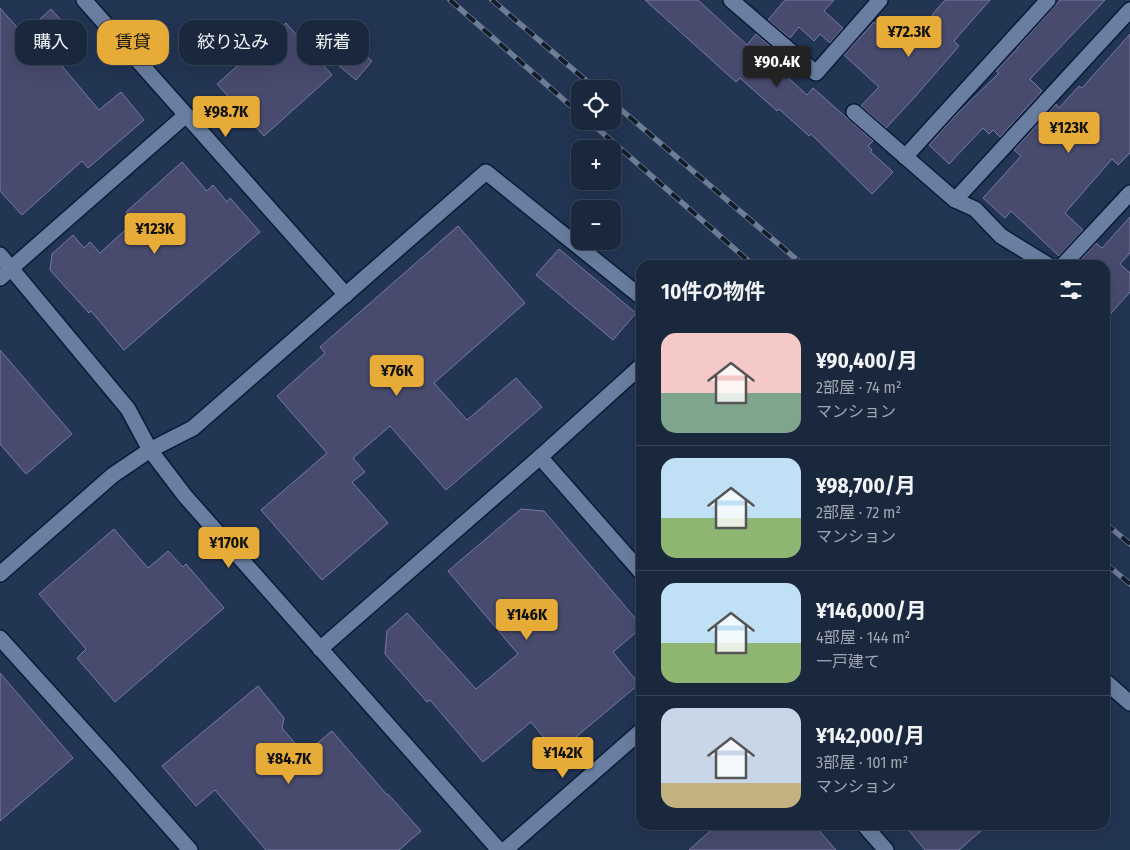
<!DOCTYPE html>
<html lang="ja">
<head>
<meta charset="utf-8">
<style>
	:root { --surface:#1a283e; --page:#273449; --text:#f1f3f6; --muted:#9fa6b0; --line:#384458; --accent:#e7ac37 }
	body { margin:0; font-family:"Fira Sans Condensed","Noto Sans JP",sans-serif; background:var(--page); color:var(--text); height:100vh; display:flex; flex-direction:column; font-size:19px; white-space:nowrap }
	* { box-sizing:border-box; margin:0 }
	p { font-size:16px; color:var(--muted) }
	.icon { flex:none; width:28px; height:28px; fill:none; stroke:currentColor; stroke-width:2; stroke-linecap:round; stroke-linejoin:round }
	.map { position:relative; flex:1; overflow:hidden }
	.drawer { position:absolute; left:636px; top:260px; width:474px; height:570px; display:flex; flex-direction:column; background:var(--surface); border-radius:15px; box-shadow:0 5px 20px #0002,0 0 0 1px var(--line) }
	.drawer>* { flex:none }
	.guide { position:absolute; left:15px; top:20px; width:475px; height:45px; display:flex; gap:10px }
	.controls { position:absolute; left:571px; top:80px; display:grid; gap:10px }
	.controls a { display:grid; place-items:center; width:50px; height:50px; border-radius:10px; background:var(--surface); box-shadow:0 5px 20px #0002,0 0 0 1px var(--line); font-size:25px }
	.price { position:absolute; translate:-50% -42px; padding:0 11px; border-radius:5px; background:var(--accent); color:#111; font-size:16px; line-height:32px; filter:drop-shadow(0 1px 2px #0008) }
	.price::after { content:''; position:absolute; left:50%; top:30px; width:15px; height:11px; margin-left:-8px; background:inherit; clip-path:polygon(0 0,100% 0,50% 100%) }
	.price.active { background:#222; color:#fff }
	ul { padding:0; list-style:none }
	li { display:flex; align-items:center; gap:15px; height:125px; padding:0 25px }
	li+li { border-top:1px solid var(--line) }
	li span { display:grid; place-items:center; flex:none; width:140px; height:100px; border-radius:15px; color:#555 }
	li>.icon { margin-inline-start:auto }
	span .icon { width:60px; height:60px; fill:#fffc; stroke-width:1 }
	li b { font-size:21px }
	h2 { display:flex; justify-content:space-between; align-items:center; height:60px; padding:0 25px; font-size:21px }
	.tag { padding:0 18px; border-radius:15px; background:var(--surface); box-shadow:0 5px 20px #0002,0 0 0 1px var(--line); font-size:18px; line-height:45px }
	.tag.active { background:var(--accent); color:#111 }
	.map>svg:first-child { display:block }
	.building { fill:#484b6e; stroke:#777ba1 }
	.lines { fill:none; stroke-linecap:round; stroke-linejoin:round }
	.minor-casing { stroke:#0a1b37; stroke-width:18 }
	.minor { stroke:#697ea1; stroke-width:15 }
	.rail-casing { stroke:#6d7d96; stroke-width:5.5 }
	.rail { stroke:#141c2a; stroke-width:4; stroke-dasharray:11; stroke-linecap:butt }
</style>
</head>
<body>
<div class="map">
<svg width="1130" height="850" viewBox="0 0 1130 850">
	<rect width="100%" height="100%" fill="#223553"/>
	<g class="building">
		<polygon points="645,0 698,0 747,45 756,34 777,52 770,61 807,95 813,88 873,141 868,146 872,150 871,152 893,172 872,194 811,134 809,136 779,109 777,111 740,78 736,82"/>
		<polygon points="785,0 834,0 824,11 843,28 830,43 820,34 814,41 799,27 790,38 768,20"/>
		<polygon points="945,0 990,0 954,41 959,46 913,99 886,128 861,106 879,87 844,55 874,22 901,47 903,45 910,51 938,20 932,15"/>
		<polygon points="1060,0 1105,0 1030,79 1042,91 1000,137 993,130 989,134 983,128 949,164 929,145 955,116 999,73 996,71 1018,48 1017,48"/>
		<polygon points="0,8 23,34 51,9 78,39 56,59 99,110 121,92 144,120 88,168 82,161 22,215 0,191"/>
		<polygon points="286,23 332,75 264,136 217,84"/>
		<polygon points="1130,34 1130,153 1118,165 1112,159 1065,213 1083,230 1059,256 1011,211 1005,218 983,198 1021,156 1014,150 1056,104 1059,108 1079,86 1082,88"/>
		<polygon points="347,40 372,61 356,80 331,59"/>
		<polygon points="182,162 207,191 213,185 227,202 230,198 260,232 124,350 91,311 89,313 50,270 52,254 73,235 84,248 90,242 100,253 135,221 126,212"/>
		<polygon points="1130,217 1130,253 1120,264 1130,273 1130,292 1105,320 1105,265 1076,265 1096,243 1102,248"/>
		<polygon points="458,226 525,303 434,383 467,420 516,378 542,407 446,490 390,426 353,458 365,472 352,482 388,523 322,580 261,510 327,453 277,396 325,353 320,347"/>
		<polygon points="559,249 636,313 613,340 536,275"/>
		<polygon points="0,350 72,434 26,474 0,444"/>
		<polygon points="521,509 544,511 641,625 641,628 613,652 639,684 557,753 531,722 483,762 430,700 427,702 385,654 387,631 407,613 476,689 518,654 448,571"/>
		<polygon points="114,529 148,568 168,551 183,567 186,564 224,608 115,702 77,658 86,649 39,594"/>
		<polygon points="0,673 73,758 0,821"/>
		<polygon points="258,686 284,718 282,728 304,754 332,731 387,795 388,794 421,831 399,850 266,850 215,790 196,806 162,766"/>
		<polygon points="717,825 814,825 836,850 689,850"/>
		<polygon points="904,825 988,825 959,850 925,850"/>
	</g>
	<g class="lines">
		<defs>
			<g id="minor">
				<polyline points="84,0 346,295"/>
				<polyline points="731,0 816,73 880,0"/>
				<polyline points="854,112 955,200 975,209 1001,236 1048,265"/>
				<polyline points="905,157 1048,0"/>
				<polyline points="955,200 1130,10"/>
				<polyline points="0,255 128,409 150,450 185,496 499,850"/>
				<polyline points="1063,265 1130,193"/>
				<polyline points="0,278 186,115"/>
				<polyline points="540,457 641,572"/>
				<polyline points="0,574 113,475 150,450 193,428 486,172 641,297"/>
				<polyline points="0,638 113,763 190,850"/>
				<polyline points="320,649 540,457 641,366"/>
				<polyline points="1105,681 1130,703"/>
				<polyline points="864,825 886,850"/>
				<polyline points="505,850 641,731"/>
			</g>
		</defs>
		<use href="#minor" class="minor-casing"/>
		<use href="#minor" class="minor"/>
		<defs>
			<g id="rail">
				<polyline points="450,0 580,114"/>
				<polyline points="492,0 596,89"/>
				<polyline points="612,102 803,265"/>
				<polyline points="589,121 753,265"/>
				<polyline points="1105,523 1130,544"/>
				<polyline points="1105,563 1130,584"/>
			</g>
		</defs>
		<use href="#rail" class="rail-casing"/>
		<use href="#rail" class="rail"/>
	</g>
</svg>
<div class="controls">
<a><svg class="icon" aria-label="locate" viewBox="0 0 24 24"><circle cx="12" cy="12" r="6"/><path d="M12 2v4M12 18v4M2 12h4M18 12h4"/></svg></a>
<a>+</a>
<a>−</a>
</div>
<b class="price" style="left:909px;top:58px">¥72.3K</b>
<b class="price active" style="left:777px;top:88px">¥90.4K</b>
<b class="price" style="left:226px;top:138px">¥98.7K</b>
<b class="price" style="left:1069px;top:154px">¥123K</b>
<b class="price" style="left:155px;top:255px">¥123K</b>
<b class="price" style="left:397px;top:397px">¥76K</b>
<b class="price" style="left:229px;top:569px">¥170K</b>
<b class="price" style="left:527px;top:641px">¥146K</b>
<b class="price" style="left:563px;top:779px">¥142K</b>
<b class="price" style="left:289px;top:785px">¥84.7K</b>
<div class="guide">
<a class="tag">購入</a>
<a class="tag active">賃貸</a>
<a class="tag">絞り込み</a>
<a class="tag">新着</a>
</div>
<section class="drawer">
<h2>10件の物件<svg class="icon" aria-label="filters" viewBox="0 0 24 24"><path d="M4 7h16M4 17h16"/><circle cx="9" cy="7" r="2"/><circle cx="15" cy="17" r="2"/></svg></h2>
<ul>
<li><span style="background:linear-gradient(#f6c9c9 60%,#7fa58c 0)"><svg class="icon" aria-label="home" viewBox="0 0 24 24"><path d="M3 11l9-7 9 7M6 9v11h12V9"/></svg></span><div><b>¥90,400/月</b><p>2部屋 · 74 m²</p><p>マンション</p></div></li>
<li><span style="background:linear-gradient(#bfe0f5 60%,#8fb573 0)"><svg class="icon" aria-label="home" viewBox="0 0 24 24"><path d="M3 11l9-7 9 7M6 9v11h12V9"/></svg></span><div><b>¥98,700/月</b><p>2部屋 · 72 m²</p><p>マンション</p></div></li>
<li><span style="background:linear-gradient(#bfe0f5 60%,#8fb573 0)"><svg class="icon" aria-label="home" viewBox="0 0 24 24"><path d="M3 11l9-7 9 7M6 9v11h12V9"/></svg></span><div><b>¥146,000/月</b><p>4部屋 · 144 m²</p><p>一戸建て</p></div></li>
<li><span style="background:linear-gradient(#c9d6e8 75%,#c2b280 0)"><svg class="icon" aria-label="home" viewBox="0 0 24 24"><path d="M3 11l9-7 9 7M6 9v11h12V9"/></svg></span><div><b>¥142,000/月</b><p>3部屋 · 101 m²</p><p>マンション</p></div></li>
</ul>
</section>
</div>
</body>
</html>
